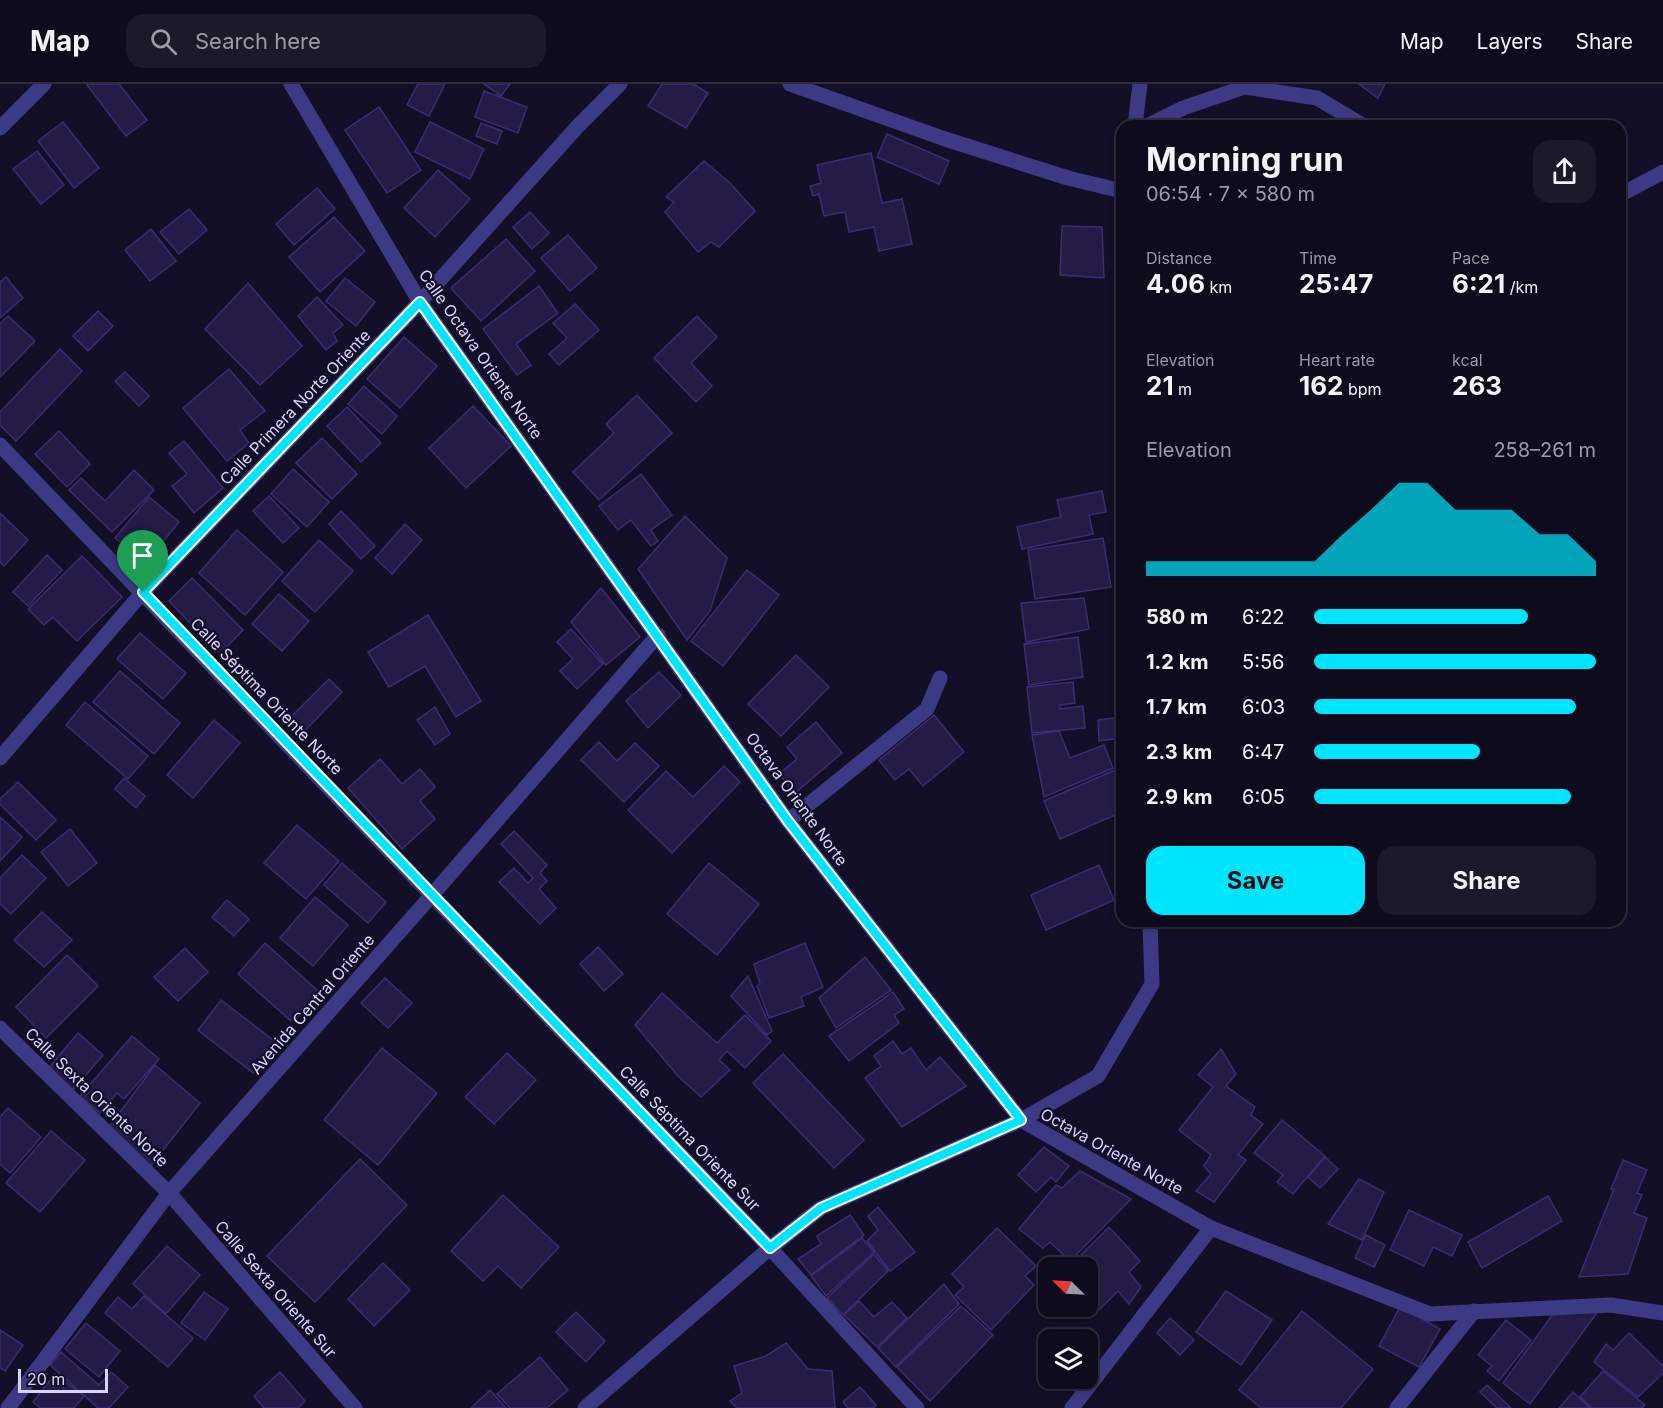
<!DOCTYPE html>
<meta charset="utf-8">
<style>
body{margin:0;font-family:Inter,sans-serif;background:#1c1929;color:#f1f3f6;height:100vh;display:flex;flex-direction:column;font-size:22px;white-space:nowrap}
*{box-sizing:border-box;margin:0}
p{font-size:20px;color:#9b9ba3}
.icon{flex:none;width:33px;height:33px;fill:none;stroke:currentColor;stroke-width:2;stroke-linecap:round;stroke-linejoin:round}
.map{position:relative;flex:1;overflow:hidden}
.details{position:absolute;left:1116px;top:36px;width:510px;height:807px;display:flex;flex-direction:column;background:#0e0b1c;border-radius:18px;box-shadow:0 3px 9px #0003,0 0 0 2px #2e2b3b}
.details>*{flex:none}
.needle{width:39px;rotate:294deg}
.tools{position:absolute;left:1038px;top:1173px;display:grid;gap:12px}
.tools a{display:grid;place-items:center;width:60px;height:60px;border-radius:12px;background:#0e0b1c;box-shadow:0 3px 9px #0003,0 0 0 2px #2e2b3b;font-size:30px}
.scale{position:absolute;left:18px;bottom:15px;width:90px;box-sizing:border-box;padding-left:6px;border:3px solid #d9d4ff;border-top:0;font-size:16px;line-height:21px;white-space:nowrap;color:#d9d4ff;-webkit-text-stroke:4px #130f26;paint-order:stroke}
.pin{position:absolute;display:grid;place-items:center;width:51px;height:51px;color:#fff;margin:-62px -26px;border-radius:50% 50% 50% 0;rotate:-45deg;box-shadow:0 0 6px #0007}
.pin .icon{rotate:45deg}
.round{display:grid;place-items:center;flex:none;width:63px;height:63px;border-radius:18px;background:#1c1929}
.overview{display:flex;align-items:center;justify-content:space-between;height:102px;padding:0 30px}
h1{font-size:33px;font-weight:700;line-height:45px}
.figures{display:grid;grid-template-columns:repeat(3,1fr);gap:9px;height:102px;padding:6px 30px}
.figures div{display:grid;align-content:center}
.figures b{font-size:26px;font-weight:700}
.figures small{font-size:16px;font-weight:400}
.figures p{font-size:16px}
.chart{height:168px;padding:12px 30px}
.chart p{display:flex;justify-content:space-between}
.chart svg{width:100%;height:108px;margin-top:6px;fill:#00e5ff;opacity:.7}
.cta{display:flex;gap:12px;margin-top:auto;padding:12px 30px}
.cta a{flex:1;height:69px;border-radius:18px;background:#00e5ff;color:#111;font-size:24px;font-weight:700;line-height:69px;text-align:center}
.cta a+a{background:#1c1929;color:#f1f3f6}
ul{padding:0 30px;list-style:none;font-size:20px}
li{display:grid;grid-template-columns:96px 72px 1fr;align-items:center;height:45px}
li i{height:15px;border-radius:8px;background:#00e5ff}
header{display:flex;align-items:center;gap:36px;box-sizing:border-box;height:84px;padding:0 30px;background:#0e0b1c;border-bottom:2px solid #2e2b3b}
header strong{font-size:28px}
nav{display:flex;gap:33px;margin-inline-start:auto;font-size:21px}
.search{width:420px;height:54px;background:#1c1929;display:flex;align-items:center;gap:15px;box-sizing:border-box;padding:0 21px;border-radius:18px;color:#9b9ba3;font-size:22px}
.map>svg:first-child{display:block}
</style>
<header>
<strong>Map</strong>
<div class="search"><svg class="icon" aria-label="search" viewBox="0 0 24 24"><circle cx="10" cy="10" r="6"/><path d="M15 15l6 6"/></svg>Search here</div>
<nav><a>Map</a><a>Layers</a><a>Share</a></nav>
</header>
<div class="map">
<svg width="1663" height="1324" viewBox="0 0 1663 1324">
<rect width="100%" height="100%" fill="#130f26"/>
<g fill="#241b47" stroke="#3b2d73" stroke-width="1.5">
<path d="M88,0H119L147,36L126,52L87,1Z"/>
<path d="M418,0H445L429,32L407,21Z"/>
<path d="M484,0H510L501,12Z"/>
<path d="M662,0H693L708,9L686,44L648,22Z"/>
<path d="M1359,0H1385L1378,14Z"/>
<path d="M484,7L527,23L518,49L475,33Z"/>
<path d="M379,23L421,86L387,109L345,46Z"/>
<path d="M63,38L99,84L74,104L38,57Z"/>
<path d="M430,38L484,65L470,95L415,68Z"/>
<path d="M481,39L502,47L497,60L476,52Z"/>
<path d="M887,50L949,77L939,100L877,73Z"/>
<path d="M37,67L64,101L41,120L13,85Z"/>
<path d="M871,69L882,119L902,115L912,160L879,167L874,143L849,148L845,128L824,132L819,110L813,112L810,102L821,99L817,81Z"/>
<path d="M704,77L730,99L755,127L719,163L711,158L698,168L665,128L674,118L666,113Z"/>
<path d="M438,86L470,115L435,153L404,124Z"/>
<path d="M317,104L335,125L294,161L276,140Z"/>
<path d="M189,125L207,146L179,170L160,148Z"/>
<path d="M530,128L549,149L532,165L513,143Z"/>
<path d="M334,133L365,167L320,208L289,173Z"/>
<path d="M1062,142L1102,143L1104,194L1060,191Z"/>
<path d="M151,145L176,177L150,197L125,166Z"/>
<path d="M568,151L597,184L570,207L541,174Z"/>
<path d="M506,155L535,187L481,237L451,204Z"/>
<path d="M6,193L23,214L0,234V198Z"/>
<path d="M345,194L375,218L356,242L326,217Z"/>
<path d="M248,199L302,262L260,301L205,245Z"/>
<path d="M539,202L558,229L516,260L531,281L517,291L483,245Z"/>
<path d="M317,213L343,241L333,249L337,257L326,266L298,232Z"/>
<path d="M575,220L599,246L559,281L549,270L567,254L553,239Z"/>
<path d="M98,227L113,242L88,267L73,252Z"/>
<path d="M8,232L35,257L0,293V240Z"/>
<path d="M697,232L717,253L691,279L712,302L696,318L654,274Z"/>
<path d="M404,253L437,282L400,324L367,295Z"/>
<path d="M60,265L82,287L16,357L0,341V328Z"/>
<path d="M229,285L265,327L240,346L249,359L227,377L183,324Z"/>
<path d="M125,288L149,312L139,322L115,297Z"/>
<path d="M364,302L397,332L382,350L348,320Z"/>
<path d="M637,311L672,349L599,416L573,388L614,349L606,340Z"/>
<path d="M473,322L511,362L466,404L429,364Z"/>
<path d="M347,323L381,359L361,378L327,342Z"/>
<path d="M59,347L90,380L67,403L35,370Z"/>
<path d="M322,354L357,390L332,415L296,379Z"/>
<path d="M184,357L223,404L194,429L172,402L187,390L169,369Z"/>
<path d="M293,385L329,418L307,443L271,410Z"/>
<path d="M134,386L154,406L112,448L69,406L81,394L105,417Z"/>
<path d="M641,390L672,431L651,446L658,457L651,462L631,436L618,446L599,422Z"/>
<path d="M1102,407L1106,428L1089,431L1093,450L1022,465L1017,443L1061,433L1057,416Z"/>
<path d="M269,412L299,444L283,459L253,427Z"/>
<path d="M149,413L179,438L146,478L115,454Z"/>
<path d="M341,427L375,462L361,475L329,440Z"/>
<path d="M0,429L28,456L4,482L0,478Z"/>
<path d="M685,432L727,474L710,527L687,556L638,485Z"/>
<path d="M405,440L422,456L392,490L375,474Z"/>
<path d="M237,446L283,488L245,531L199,489Z"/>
<path d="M1103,454L1111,503L1035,515L1028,466Z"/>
<path d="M319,456L353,487L315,528L282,497Z"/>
<path d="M47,471L62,486L28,522L13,508Z"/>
<path d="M82,472L122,513L77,557L53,533L44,541L28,525Z"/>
<path d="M747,486L779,511L723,582L691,557Z"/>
<path d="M192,494L243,546L220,570L169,517Z"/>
<path d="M601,504L640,553L606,581L571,538Z"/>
<path d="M279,510L309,537L282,567L252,540Z"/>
<path d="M1084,514L1089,545L1026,558L1021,519Z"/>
<path d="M428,531L481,617L456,633L425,582L389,603L368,568Z"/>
<path d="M571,545L603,580L577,605L560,587L573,575L557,558Z"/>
<path d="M140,549L186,589L163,615L117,575Z"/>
<path d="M1078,553L1083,593L1029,601L1024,560Z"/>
<path d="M796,571L829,603L781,652L748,620Z"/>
<path d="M120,587L180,639L154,670L93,618Z"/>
<path d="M659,588L681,611L648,644L626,617Z"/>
<path d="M329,595L342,608L300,652L286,638Z"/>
<path d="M1073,598L1075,619L1060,621V625L1083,622L1085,644L1032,649L1027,603Z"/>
<path d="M85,618L148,672L128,695L66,641Z"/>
<path d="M435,623L450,650L435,661L417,636Z"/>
<path d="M934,631L964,668L923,702L909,685L895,696L879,676Z"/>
<path d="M1122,633V654L1099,657L1098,636Z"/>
<path d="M214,636L240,659L193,714L167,691Z"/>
<path d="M816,638L842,669L795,709L779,690L797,675L787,663Z"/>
<path d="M1059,647L1070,674L1104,661L1113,684L1044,713L1032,651Z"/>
<path d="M599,658L617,677L635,659L659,682L624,718L581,676Z"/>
<path d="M380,675L402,700L420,685L435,703L420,717L435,735L402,765L348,704Z"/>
<path d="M724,682L740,698L672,769L628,726L666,687L693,713Z"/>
<path d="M1122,683V728L1060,755L1044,717Z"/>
<path d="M124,694L145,712L136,724L115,705Z"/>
<path d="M18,698L56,736L36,756L0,720V715Z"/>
<path d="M0,733L22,753L0,777Z"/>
<path d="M297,741L339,777L306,815L264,779Z"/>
<path d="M70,745L97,779L68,802L41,768Z"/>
<path d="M514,747L547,781L540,789L547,797L539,805L556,824L540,840L499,798L514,784L528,799L533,794L501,760Z"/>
<path d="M22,771L46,794L11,830L0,820V794Z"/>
<path d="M342,779L386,818L368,839L324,801Z"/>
<path d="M709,779L759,820L717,871L667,830Z"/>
<path d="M1099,781L1114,816L1046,846L1031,811Z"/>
<path d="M315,813L348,841L313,882L280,854Z"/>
<path d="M227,816L249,835L234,852L212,833Z"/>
<path d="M42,828L72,856L44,883L14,856Z"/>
<path d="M265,859L318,907L291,937L238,890Z"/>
<path d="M805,859L823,903L801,913L804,922L769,934L757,902L760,900L754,880Z"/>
<path d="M598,863L623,890L604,907L580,880Z"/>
<path d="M185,864L208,888L178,917L154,893Z"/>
<path d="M67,871L98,902L46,954L16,923Z"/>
<path d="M865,873L891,906L836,944L819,914Z"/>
<path d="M748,892L772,947L767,951L731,912Z"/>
<path d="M385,894L412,919L388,944L361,919Z"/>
<path d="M893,908L904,925L894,931L899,939L849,977L829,952Z"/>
<path d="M662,909L717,959L745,931L771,957L745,984L727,967L719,976L730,986L701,1013L678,992L635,941Z"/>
<path d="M221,916L277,959L253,989L198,946Z"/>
<path d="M78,949L103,971L73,1006L48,985Z"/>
<path d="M132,952L159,975L124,1015L117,1009L100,1029L80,1012Z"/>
<path d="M893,957L902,970L911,964L926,986L940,973L966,1002L902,1043L865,994L881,982L874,972Z"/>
<path d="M382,964L437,1009L378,1081L324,1036Z"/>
<path d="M1221,965L1236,990L1226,1002L1255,1023L1251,1031L1263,1040L1238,1071L1246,1076L1214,1118L1196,1107L1211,1090L1204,1082L1211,1071L1179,1046L1213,1003L1198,991Z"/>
<path d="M507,969L536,996L494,1040L465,1013Z"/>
<path d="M783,970L864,1056L834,1084L753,999Z"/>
<path d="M155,981L200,1019L149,1084L106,1047Z"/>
<path d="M8,1024L41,1053L10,1089L0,1080V1033Z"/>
<path d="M1282,1036L1325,1072L1293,1110L1277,1098L1283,1091L1254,1069Z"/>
<path d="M51,1047L85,1076L40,1128L6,1099Z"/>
<path d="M1044,1063L1069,1082L1056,1098L1051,1093L1036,1108L1018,1091Z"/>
<path d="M1325,1073L1338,1085L1320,1104L1308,1093Z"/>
<path d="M360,1075L407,1121L315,1218L267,1172Z"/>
<path d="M1623,1076L1647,1086L1637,1109L1642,1111L1634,1129L1647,1134L1628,1190L1579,1193L1614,1105H1611Z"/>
<path d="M1080,1087L1131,1115L1070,1177L1050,1158L1043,1164L1019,1145L1056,1101L1062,1104Z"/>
<path d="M1359,1095L1384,1108L1362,1156L1328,1140Z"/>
<path d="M503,1111L559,1163L521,1204L498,1182L483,1197L451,1167Z"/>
<path d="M1548,1112L1562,1137L1482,1184L1468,1158Z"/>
<path d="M878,1123L915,1168L890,1187L867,1157L878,1146L868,1132Z"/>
<path d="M1409,1126L1462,1151L1452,1172L1433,1163L1424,1182L1390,1166Z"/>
<path d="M850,1131L864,1151L811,1191L798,1175L821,1160L817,1152Z"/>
<path d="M1109,1143L1140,1177L1129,1188L1141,1203L1129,1220L1118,1207L1099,1226L1088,1214V1184H1068Z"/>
<path d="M997,1144L1036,1182L1025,1192L1034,1201L991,1246L955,1211L964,1203L952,1190Z"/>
<path d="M1366,1151L1385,1161L1374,1183L1355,1174Z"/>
<path d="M862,1154L874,1168L826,1212L811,1192Z"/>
<path d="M167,1162L200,1191L166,1230L133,1200Z"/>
<path d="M874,1170L888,1187L843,1231L827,1214Z"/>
<path d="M383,1179L410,1206L374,1242L348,1215Z"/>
<path d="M944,1200L959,1220L896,1283L878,1264Z"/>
<path d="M1226,1207L1272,1236L1241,1281L1196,1248Z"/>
<path d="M204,1208L228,1225L205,1256L181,1239Z"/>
<path d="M144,1212L193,1254L168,1283L105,1229L118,1213L132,1225Z"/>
<path d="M859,1217L874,1233L892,1218L907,1234L877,1263L844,1231Z"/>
<path d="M961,1222L993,1251L930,1317L897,1283Z"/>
<path d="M1400,1223L1440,1245L1419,1283L1379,1262Z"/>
<path d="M1599,1226L1530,1320L1503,1299L1553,1230Z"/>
<path d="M1302,1227L1373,1285L1341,1324H1261L1239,1306Z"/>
<path d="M576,1228L605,1257L586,1278L556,1248Z"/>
<path d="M1170,1234L1194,1256L1180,1271L1157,1249Z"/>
<path d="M1506,1236L1531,1256L1499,1297L1487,1287L1492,1282L1478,1271Z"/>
<path d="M86,1239L120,1267L99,1293L65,1265Z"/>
<path d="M0,1246L23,1261L5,1287L0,1284Z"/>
<path d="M1629,1249L1663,1282V1289L1638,1313L1594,1278L1606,1260L1613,1266Z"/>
<path d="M786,1259L808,1285L832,1287L835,1324H737L730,1317L742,1309L734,1282L766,1272Z"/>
<path d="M61,1268L99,1301L111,1288L128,1303L109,1324H98L50,1281Z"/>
<path d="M540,1273L568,1306L547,1324H510L497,1310Z"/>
<path d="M1603,1287L1645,1321L1642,1324H1592L1580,1313Z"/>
<path d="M280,1288L305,1317L298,1324H264L254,1312Z"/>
<path d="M55,1290L84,1312L74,1324H40L33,1318Z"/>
<path d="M1487,1301L1511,1324H1497L1480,1308Z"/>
<path d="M860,1303L876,1321L873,1324H848L843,1318Z"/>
<path d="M490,1306L506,1324H471Z"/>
<path d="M1573,1308L1590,1324H1559Z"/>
</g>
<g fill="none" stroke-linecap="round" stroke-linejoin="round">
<g stroke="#3d3a85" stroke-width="15">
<path d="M291,0L420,218L788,737L1021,1036L1211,1144L1430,1230L1611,1221L1663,1229"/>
<path d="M790,0L945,55L1068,94L1122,107"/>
<path d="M1135,42L1140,0"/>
<path d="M1147,42L1183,24L1245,3L1317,14L1364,42"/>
<path d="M0,44L44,0"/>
<path d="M1620,111L1663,88"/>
<path d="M0,361L770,1164L917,1324"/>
<path d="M0,674L143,508L420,218L578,42L620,0"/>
<path d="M788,737L927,625L940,594"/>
<path d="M0,944L169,1109L355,1324"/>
<path d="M8,1324L169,1109L432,811L658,551"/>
<path d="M585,1324L770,1164L821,1124L1021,1036L1098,992L1152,900L1150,837"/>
<path d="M1072,1324L1211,1144"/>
<path d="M1397,1324L1474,1227"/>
</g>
</g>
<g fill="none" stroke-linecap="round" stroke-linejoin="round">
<g stroke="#fff" stroke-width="12">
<path id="route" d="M420,218L788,737L1021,1036L821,1124L770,1164L143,508Z"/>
</g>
<use href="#route" stroke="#00e5ff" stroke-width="8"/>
</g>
<g text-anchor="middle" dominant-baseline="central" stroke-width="4.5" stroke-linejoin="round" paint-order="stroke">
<g font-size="16" fill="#d9d4ff" stroke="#130f26">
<text transform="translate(481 270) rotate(55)">Calle Octava Oriente Norte</text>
<text transform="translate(295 323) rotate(-46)">Calle Primera Norte Oriente</text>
<text transform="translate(267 612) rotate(46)">Calle Séptima Oriente Norte</text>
<text transform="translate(797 715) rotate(54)">Octava Oriente Norte</text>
<text transform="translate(312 920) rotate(-49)">Avenida Central Oriente</text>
<text transform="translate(97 1013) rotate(44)">Calle Sexta Oriente Norte</text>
<text transform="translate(690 1054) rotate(46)">Calle Séptima Oriente Sur</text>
<text transform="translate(1112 1067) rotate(29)">Octava Oriente Norte</text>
<text transform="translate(276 1205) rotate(49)">Calle Sexta Oriente Sur</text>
</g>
</g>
</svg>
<div class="tools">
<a><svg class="needle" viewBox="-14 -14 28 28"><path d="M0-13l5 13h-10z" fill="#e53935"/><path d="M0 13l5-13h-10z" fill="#9b9ba3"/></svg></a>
<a><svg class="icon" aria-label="layers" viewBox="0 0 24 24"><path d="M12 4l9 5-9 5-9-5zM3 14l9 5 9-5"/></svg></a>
</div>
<div class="scale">20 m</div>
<div class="pin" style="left:143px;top:508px;background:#1e9e55"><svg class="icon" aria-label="arrive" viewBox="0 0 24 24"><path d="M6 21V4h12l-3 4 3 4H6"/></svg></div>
<section class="details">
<div class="overview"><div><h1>Morning run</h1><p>06:54 · 7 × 580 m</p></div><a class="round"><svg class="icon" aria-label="share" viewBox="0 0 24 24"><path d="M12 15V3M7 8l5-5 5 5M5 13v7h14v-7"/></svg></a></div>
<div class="figures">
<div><p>Distance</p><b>4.06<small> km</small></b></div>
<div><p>Time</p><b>25:47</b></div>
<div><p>Pace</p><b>6:21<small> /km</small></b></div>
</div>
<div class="figures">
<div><p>Elevation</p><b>21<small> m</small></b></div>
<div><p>Heart rate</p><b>162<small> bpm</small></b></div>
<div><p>kcal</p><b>263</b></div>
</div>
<div class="chart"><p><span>Elevation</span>258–261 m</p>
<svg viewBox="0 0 160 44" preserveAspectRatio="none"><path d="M0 44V38L10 38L20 38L30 38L40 38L50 38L60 38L70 27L80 17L90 6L100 6L110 17L120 17L130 17L140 27L150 27L160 38V44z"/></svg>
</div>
<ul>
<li><b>580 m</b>6:22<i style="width:76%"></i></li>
<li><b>1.2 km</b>5:56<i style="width:100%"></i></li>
<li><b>1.7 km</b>6:03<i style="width:93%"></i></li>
<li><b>2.3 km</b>6:47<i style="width:59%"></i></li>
<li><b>2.9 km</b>6:05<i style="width:91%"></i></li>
</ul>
<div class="cta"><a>Save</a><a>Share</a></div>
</section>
</div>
